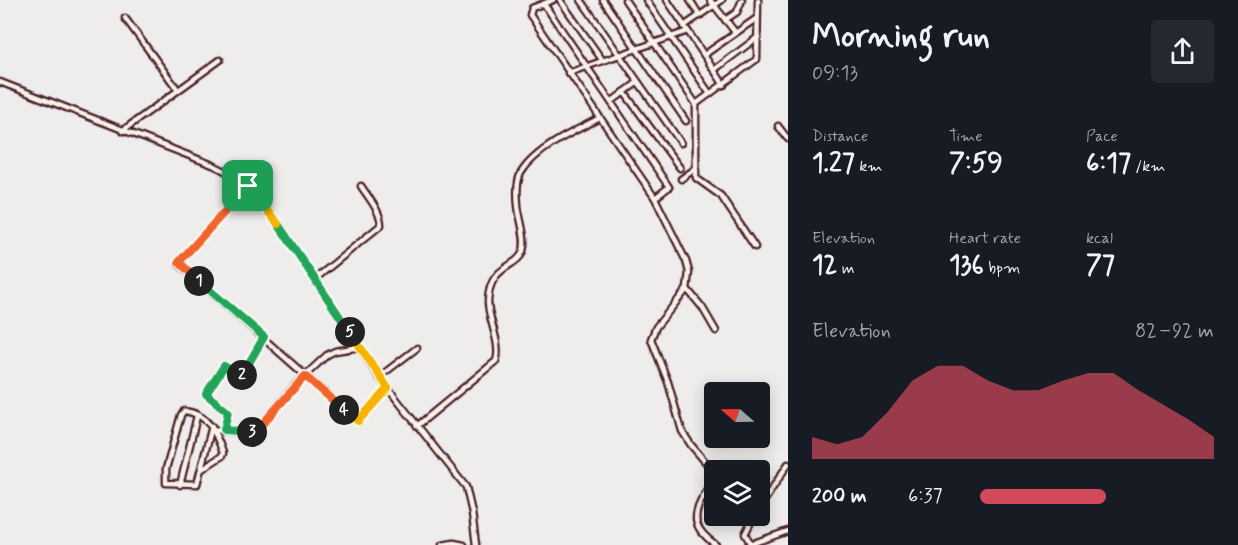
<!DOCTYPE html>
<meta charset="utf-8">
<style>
body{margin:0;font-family:Mynerve,sans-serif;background:#242831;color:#f1f3f6;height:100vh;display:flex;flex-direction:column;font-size:22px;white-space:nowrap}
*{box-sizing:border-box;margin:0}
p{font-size:20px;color:#9ea1a6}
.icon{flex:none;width:33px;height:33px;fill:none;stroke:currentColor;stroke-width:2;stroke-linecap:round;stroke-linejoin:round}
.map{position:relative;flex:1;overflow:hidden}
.sheet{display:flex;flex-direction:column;background:#171b24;width:450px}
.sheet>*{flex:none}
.needle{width:39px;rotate:290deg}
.fabs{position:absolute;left:704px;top:382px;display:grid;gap:12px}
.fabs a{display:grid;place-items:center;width:66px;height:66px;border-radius:6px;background:#171b24;box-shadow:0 3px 15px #0003;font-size:30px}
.pin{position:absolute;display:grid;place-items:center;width:51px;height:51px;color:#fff;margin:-26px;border-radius:12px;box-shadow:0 3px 9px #0006}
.km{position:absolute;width:30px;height:30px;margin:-15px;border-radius:50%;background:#222;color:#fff;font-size:16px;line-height:30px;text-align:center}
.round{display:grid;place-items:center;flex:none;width:63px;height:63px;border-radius:6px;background:#242831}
.overview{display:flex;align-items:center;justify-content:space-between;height:102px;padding:0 24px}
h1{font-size:33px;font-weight:700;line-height:45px}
.figures{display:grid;grid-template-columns:repeat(3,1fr);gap:9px;height:102px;padding:6px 24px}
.figures div{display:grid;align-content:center}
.figures b{font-size:26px;font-weight:700}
.figures small{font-size:16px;font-weight:400}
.figures p{font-size:16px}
.chart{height:168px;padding:12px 24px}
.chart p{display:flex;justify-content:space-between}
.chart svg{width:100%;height:108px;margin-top:6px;fill:#d1495b;opacity:.7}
ul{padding:0 24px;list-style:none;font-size:20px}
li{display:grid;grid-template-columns:96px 72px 1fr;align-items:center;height:45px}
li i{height:15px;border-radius:8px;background:#d1495b}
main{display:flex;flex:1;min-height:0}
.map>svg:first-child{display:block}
</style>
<main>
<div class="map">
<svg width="788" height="545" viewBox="0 0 788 545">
<rect width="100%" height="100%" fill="#efedec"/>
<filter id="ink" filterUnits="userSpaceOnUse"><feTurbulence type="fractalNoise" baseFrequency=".0167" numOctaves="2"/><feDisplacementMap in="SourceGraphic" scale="12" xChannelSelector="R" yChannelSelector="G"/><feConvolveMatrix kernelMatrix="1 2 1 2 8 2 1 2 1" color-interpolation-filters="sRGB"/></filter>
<g filter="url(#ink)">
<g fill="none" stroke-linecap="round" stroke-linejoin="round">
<g stroke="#4a1f2b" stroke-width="9">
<g id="minor">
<path d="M553,0L532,8L530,15L655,198L686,261L689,272L687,289L656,327L651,339L668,382L682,431L691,445L714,472C714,481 709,487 705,494C690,518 694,529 716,545"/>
<path d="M560,0L603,61"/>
<path d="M581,0L681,143"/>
<path d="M603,0L686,121"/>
<path d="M625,0L696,104V178L721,196L755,247"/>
<path d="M646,0L710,94"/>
<path d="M667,0L724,85"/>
<path d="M690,0L700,16"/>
<path d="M710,0L735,32"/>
<path d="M544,4L669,187L655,198"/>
<path d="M125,18L178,90"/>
<path d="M725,20L737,12L742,0"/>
<path d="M684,26L722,0"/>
<path d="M704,55L757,18"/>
<path d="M714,70L758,37"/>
<path d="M568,73L688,31"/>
<path d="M0,82L213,165C245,179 261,200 281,228L379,377L466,487L472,513L476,545"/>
<path d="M624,92L680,168"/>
<path d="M611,102L638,82"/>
<path d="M696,104L757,59L758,0"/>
<path d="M778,126L788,139"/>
<path d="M122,131L220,60"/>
<path d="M681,179L695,169"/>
<path d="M248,186L179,262V264L355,419L358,421L388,388"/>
<path d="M315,279L381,225C381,212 368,197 361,186"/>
<path d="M687,289L702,307L716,331"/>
<path d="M379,377L417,348"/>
<path d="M417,426L496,361C502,345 488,319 488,302C489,264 517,269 523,251C527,237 519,219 518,205C517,195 516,182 521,173C535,149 576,130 600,118"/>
<path d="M215,430L248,433L257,430L297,383L327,355L335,351L360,347"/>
<path d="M224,430L228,412L206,394L224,366L239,375H242L264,337"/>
<path d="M202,469L222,456L223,453C216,433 209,414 184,411L181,415L166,469V483L197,484L212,426"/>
<path d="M180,485L197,416"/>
<path d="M759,509L788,464"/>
<path d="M751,544L745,534L754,516"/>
<path d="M442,545L454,543L464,545"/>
<path d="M748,545L788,531"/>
</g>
</g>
<use href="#minor" stroke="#f7f3e8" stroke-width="4.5"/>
</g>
</g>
<g fill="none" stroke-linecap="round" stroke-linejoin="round" filter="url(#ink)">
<g stroke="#fff" stroke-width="12">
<path id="split-1" d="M199,281L179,262L248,186"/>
</g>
<g stroke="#fff" stroke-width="12">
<path id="split-2" d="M199,281L264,337L242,375"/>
</g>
<g stroke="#fff" stroke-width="12">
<path id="split-3" d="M242,375H239L224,366L206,394L228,412L224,430L252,432"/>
</g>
<g stroke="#fff" stroke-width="12">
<path id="split-4" d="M252,432L257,430L305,376L344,410"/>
</g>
<g stroke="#fff" stroke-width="12">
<path id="split-5" d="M344,410L358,421L388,388L350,332"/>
</g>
<g stroke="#fff" stroke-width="12">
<path id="split-6" d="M278,224L350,332"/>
</g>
<g stroke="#fff" stroke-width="12">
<path id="split-7" d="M248,186L278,224"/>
</g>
<use href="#split-1" stroke="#f0652b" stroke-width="8"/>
<use href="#split-2" stroke="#22a559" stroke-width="8"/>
<use href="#split-3" stroke="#22a559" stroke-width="8"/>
<use href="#split-4" stroke="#f0652b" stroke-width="8"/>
<use href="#split-5" stroke="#f5b400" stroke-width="8"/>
<use href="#split-6" stroke="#22a559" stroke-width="8"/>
<use href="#split-7" stroke="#f5b400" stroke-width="8"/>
</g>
</svg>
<div class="fabs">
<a><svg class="needle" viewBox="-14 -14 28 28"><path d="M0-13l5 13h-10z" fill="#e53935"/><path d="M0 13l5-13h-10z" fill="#9ea1a6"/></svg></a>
<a><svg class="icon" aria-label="layers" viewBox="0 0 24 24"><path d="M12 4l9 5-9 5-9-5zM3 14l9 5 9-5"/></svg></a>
</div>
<div class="pin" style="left:248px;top:186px;background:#1e9e55"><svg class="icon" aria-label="arrive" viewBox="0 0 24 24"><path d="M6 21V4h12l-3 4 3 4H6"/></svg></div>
<b class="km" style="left:199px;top:281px">1</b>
<b class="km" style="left:242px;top:375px">2</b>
<b class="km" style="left:252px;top:432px">3</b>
<b class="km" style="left:344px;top:410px">4</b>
<b class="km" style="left:350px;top:332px">5</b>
</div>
<section class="sheet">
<div class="overview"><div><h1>Morning run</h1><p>09:13</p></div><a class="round"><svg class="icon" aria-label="share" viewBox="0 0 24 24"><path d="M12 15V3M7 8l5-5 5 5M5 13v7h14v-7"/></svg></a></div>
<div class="figures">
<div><p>Distance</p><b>1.27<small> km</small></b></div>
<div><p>Time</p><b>7:59</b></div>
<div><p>Pace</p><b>6:17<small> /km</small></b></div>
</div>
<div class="figures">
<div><p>Elevation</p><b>12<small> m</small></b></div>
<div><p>Heart rate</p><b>136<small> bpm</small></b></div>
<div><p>kcal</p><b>77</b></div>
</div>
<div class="chart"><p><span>Elevation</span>82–92 m</p>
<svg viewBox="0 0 160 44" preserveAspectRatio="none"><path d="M0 44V35L10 38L20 35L30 25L40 12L50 6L60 6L70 12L80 16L90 16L100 12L110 9L120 9L130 16L140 22L150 28L160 35V44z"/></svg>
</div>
<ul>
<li><b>200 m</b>6:37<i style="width:54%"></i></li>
</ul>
</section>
</main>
